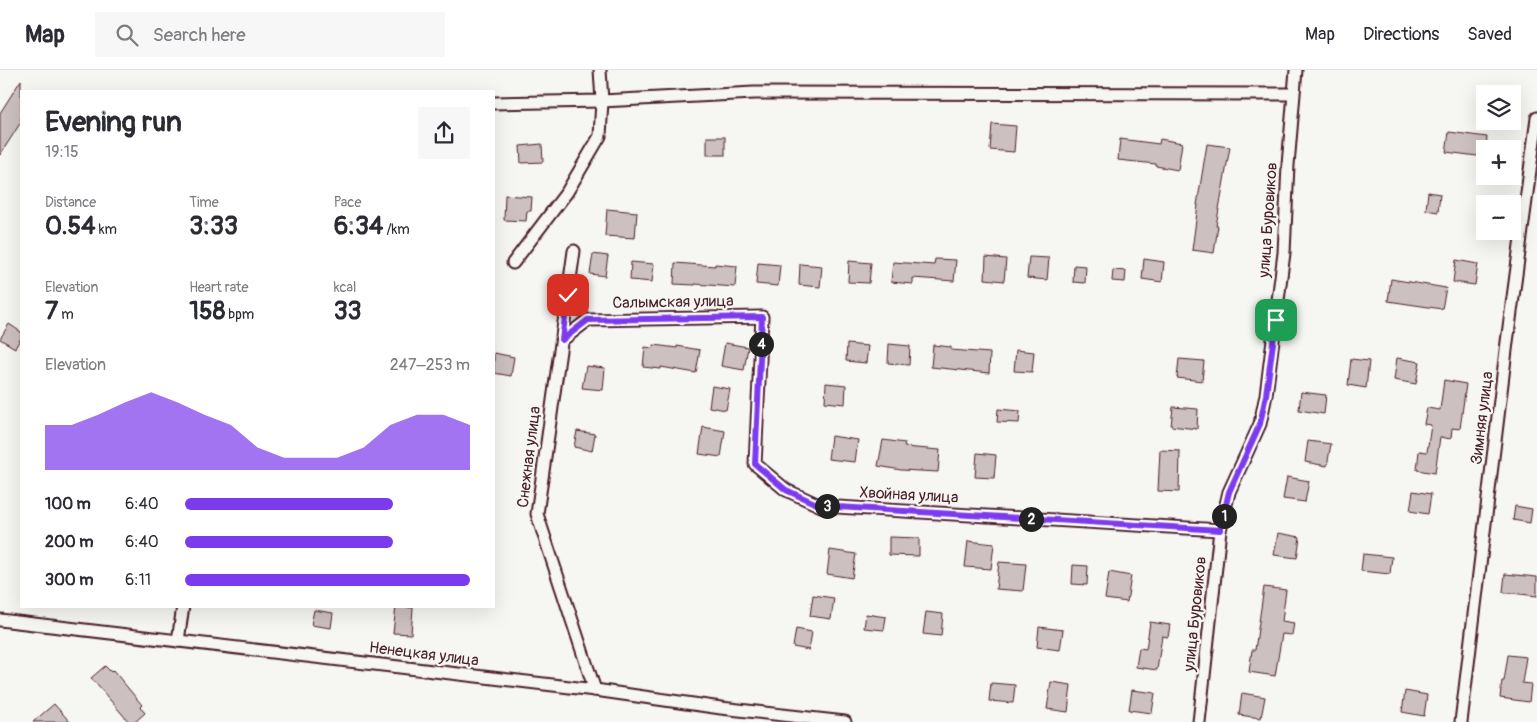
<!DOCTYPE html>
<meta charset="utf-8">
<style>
body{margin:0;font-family:Pangolin,sans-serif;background:#f7f7f7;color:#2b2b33;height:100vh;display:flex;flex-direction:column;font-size:19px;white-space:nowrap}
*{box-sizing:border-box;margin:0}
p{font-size:16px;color:#7c7c81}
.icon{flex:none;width:28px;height:28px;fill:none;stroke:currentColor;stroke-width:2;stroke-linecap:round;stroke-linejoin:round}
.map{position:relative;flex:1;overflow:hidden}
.panel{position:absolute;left:20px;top:20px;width:475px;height:518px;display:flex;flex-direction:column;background:#fff;border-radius:0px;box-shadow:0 5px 20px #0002}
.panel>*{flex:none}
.buttons{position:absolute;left:1476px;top:15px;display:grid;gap:10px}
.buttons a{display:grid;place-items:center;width:45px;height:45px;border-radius:0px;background:#fff;box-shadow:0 5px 20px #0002;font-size:25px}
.pin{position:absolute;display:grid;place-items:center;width:42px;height:42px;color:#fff;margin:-21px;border-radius:10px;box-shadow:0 2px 8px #0006}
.km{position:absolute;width:25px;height:25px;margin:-12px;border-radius:50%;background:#222;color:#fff;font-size:14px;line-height:25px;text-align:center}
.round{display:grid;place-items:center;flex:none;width:52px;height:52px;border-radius:0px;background:#f7f7f7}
.head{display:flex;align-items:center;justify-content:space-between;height:85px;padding:0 25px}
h1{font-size:28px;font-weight:700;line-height:38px}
.stats{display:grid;grid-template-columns:repeat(3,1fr);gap:8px;height:85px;padding:5px 25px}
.stats div{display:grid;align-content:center}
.stats b{font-size:25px;font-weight:700}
.stats small{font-size:14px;font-weight:400}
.stats p{font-size:14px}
.chart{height:140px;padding:10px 25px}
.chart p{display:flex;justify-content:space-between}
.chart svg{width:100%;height:90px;margin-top:5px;fill:#7c3aed;opacity:.7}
ul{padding:0 25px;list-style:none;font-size:16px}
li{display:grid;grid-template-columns:80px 60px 1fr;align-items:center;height:38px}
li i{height:12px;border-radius:6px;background:#7c3aed}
header{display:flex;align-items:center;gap:30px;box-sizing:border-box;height:70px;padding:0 25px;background:#fff;border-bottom:1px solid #e1e1e2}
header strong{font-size:24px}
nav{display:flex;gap:28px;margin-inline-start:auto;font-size:18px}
.search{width:350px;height:45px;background:#f7f7f7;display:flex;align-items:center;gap:12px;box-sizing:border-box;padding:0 18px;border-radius:0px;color:#7c7c81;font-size:19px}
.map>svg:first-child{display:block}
</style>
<header>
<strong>Map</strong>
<div class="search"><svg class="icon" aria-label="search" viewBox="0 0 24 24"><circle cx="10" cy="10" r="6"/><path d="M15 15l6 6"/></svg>Search here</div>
<nav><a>Map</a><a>Directions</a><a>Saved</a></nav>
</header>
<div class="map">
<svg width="1537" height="652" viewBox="0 0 1537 652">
<rect width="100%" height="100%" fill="#f6f6f2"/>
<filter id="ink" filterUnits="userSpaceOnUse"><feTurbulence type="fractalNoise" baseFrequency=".02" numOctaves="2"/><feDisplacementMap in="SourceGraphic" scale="10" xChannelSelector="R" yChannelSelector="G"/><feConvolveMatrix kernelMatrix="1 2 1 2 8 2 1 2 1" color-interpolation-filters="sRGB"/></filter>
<g filter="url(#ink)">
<g fill="#ccc1c0" stroke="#4a1f2b">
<path d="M21,10V52L0,85V43Z"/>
<path d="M992,54L1016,56L1014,82L990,80Z"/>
<path d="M1449,62L1487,67L1485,87L1446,82Z"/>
<rect x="707" y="67" width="18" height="18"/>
<path d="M1120,69L1159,74L1160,69L1182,73L1178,100L1156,96V94L1118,90Z"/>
<path d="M542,74L543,92L521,93L520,76Z"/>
<path d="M1207,74L1230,77L1216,156H1218L1214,183L1192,180L1198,135H1197Z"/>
<path d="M1428,122L1440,124L1438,142L1426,140Z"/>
<path d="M505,125L532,127L531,141H527L526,151L504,150Z"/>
<path d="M607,139L637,142L635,168L605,166Z"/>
<path d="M593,184L608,186L605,206L590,204Z"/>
<path d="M986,187L1006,189L1004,211L985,209Z"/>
<path d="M1029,187L1049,188L1047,210L1027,208Z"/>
<path d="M935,189L956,190L954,211L913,208V214L891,212L893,192L934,195Z"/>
<path d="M1144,189L1164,192L1162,212L1142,209Z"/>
<path d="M1456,190L1478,194L1475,215L1453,212Z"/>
<path d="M849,191L871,193L869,213L848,212Z"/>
<path d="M631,192L654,194L652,212L630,210Z"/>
<path d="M675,193L715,196V194L737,196L735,217L695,214V215L674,214Z"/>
<path d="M758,193L780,195L778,216L756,214Z"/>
<path d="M800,194L822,196L820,217L799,215Z"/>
<path d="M1074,195L1086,196L1085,213L1073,212Z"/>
<path d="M1113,200L1126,201L1125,212L1112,211Z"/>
<path d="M1391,209L1446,218L1442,239L1388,231Z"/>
<path d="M9,254L21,262V268L15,278L0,269Z"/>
<path d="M725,273L748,277L744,300L721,296Z"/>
<path d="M847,274L868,276L866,293L846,291Z"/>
<path d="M889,274L910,276L909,295L888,293Z"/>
<path d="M654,275L677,278V276L700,280L696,303L661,297V299L643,297L645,277L653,278Z"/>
<path d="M933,275L951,277V280L990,283L989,303L931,297Z"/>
<path d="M1016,280L1034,282L1032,302L1014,301Z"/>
<path d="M494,283L514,287L511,306L494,303Z"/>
<path d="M1397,288L1420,292L1416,314L1394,310Z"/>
<path d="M1179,289L1204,291L1202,311L1177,308Z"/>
<path d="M1351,289L1369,291L1366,318L1348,315Z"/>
<path d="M586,296L605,298L603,320L582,318Z"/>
<path d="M1444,310L1466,314L1460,359L1452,358L1451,369L1440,367L1435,403L1417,400L1419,381L1427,382L1431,355L1424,354L1427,338L1440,340Z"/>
<path d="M826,313L846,315L845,334L825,332Z"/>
<path d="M712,316L730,319L726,340L709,337Z"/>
<path d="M1301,322L1326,325L1324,344L1299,340Z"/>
<path d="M1173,337L1198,339L1197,359L1171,356Z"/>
<path d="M998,339L1020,341L1019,353L997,352Z"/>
<path d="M703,357L725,361L721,387L699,384Z"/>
<path d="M577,361L595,364L592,381L574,377Z"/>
<path d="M831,366L858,370L855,392L828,389Z"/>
<path d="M883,370L905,373L904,377L940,380L938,402L901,400L878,396Z"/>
<path d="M1308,371L1331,374L1327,396L1305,392Z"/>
<path d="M1160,380L1180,381L1179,422L1158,421Z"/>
<path d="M977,383L996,385L994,408L975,407Z"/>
<path d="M1287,407L1309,411L1305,432L1283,429Z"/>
<path d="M1413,421L1431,424L1428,444L1410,441Z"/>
<path d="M1515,436L1532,439L1530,453L1513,450Z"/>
<path d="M1278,463L1300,467L1297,488L1274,485Z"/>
<path d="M889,467L919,468V486L889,485Z"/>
<path d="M968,471L994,474L991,499L965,497Z"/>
<path d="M830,480L856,484L852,508L827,504Z"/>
<path d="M1363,484L1392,487L1390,504L1361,501Z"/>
<path d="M999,492L1026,494L1023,521L996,519Z"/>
<path d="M1073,495L1088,496L1087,515L1072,514Z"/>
<path d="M1109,502L1131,506L1127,532L1105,529Z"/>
<path d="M1505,504L1537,507V526L1503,522Z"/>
<path d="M1264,517L1286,520L1282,551L1294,553L1292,565L1282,564L1275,606L1249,602L1252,580H1255Z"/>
<path d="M813,525L834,528L831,549L810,546Z"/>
<path d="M396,536L413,538L411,564L393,563Z"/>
<path d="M314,540L333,543L331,558L311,555Z"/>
<path d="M926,542L943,544L941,566L923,564Z"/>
<path d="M866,544L886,547L884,560L864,558Z"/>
<path d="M1150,552L1170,555L1168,567L1162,566L1157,600L1136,597L1139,578L1146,579Z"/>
<path d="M1039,557L1063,560L1060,580L1037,577Z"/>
<path d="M796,559L812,562L809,580L793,577Z"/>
<path d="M1508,585L1526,587L1522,613L1531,614L1529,632L1500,628L1502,611H1504Z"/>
<path d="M105,596L111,602L113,600L142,635L140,637L145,643L135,652H129L91,608Z"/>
<path d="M1051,612L1071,615L1068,642L1047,639Z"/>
<path d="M991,613L1015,615L1013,633L989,631Z"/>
<path d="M1132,620L1155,623L1152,643L1129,640Z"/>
<path d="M1405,621L1427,625L1424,646L1402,642Z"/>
<path d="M1242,623L1265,627L1261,648L1239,645Z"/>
<path d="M54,634L70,652H33Z"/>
</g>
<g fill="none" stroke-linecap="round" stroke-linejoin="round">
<g stroke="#4a1f2b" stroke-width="15">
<g id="minor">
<path d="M494,33L602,31L754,23L1293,24"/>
<path d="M574,181L537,444L595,620"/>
<path d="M513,193L567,122L600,66L602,31L600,0"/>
<path d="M562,270L588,250L762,247L755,394L786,420L821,436L1220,460"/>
<path d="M0,550L595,620L721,638L845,652"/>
<path d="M178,571L183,536"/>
<path d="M1199,652L1220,460L1229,422L1260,354L1266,325L1284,183L1288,95L1296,0"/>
<path d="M1461,652L1507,272L1537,48"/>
</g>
</g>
<use href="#minor" stroke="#f6f6f2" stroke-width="11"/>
</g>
</g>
<g fill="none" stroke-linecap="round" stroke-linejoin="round" filter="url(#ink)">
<g stroke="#fff" stroke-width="10">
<path id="route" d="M568,225L562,270L588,250L762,247L755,394L786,420L821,436L1220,460L1229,422L1260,354L1266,325L1276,250"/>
</g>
<use href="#route" stroke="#7c3aed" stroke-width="6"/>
</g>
<g text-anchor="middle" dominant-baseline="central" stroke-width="4.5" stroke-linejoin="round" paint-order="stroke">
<g font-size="16" fill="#4a1f2b" stroke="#f6f6f2">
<text transform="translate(1268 150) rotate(-86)">улица Буровиков</text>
<text transform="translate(673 232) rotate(-1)">Салымская улица</text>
<text transform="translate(1482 348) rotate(-83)">Зимняя улица</text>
<text transform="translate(529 387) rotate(-83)">Снежная улица</text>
<text transform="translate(909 425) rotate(3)">Хвойная улица</text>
<text transform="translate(1195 544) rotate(-84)">улица Буровиков</text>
<text transform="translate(424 584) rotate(7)">Ненецкая улица</text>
</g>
</g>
</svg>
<div class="buttons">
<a><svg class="icon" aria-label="layers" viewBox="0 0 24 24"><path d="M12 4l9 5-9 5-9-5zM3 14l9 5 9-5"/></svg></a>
<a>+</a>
<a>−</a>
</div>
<div class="pin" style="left:1276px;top:250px;background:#1e9e55"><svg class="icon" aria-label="arrive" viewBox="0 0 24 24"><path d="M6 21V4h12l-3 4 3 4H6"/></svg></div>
<div class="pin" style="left:568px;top:225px;background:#d93025"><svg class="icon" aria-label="check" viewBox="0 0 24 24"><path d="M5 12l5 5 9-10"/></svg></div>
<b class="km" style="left:1224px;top:446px">1</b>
<b class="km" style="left:1031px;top:449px">2</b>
<b class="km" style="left:827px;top:436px">3</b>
<b class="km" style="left:761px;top:274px">4</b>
<section class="panel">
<div class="head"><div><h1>Evening run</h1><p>19:15</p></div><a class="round"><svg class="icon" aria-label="share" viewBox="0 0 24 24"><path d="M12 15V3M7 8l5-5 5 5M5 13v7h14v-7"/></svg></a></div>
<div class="stats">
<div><p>Distance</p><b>0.54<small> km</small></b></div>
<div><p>Time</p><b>3:33</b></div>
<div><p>Pace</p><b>6:34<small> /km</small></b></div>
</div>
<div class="stats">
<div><p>Elevation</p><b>7<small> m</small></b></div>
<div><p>Heart rate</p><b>158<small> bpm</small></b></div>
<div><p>kcal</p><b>33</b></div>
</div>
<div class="chart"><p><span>Elevation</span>247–253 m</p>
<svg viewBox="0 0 160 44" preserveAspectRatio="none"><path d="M0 44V22L10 22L20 17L30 11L40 6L50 11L60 17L70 22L80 33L90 38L100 38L110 38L120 33L130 22L140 17L150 17L160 22V44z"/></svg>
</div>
<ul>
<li><b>100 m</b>6:40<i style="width:73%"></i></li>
<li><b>200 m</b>6:40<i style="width:73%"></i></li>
<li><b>300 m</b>6:11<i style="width:100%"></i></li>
</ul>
</section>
</div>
